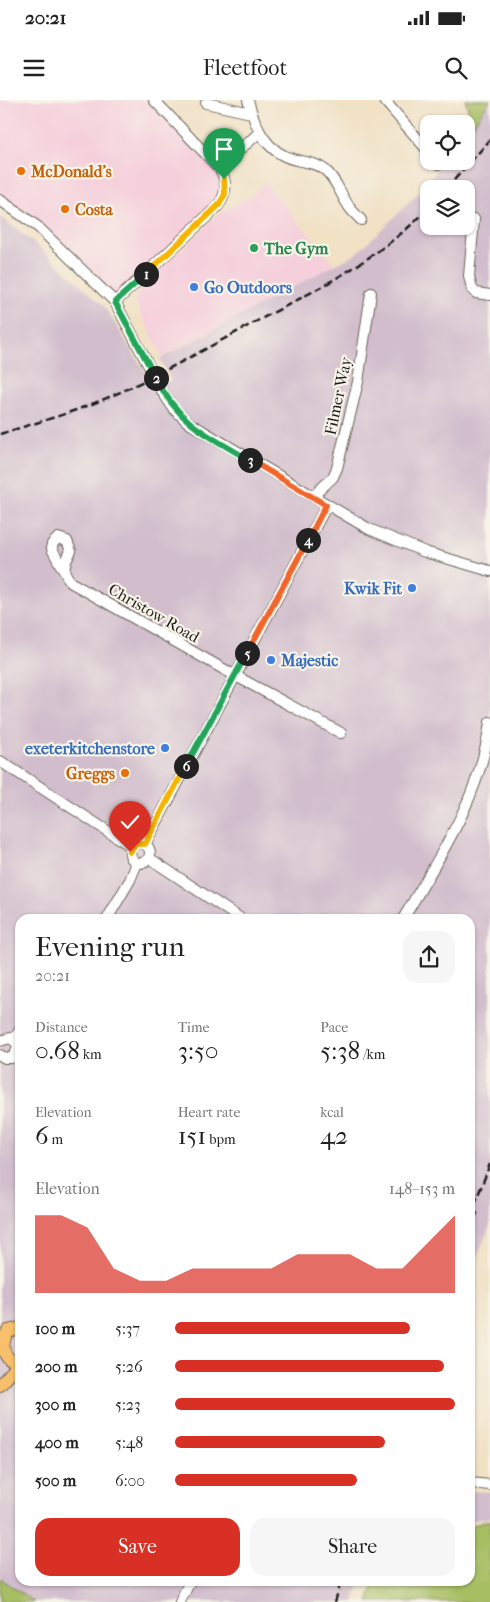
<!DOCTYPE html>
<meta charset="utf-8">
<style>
body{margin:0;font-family:"IM FELL French Canon",serif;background:#f6f6f6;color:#222;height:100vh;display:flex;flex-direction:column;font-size:19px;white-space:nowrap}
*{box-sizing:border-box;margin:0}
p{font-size:16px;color:#767676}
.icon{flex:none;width:28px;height:28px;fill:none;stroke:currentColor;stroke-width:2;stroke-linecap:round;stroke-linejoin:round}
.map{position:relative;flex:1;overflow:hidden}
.panel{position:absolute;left:15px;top:814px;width:460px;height:672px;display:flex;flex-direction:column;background:#fff;border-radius:15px;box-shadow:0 1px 4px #0004}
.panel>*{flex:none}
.fabs{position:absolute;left:420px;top:15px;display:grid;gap:10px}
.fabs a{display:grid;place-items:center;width:55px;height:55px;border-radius:10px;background:#fff;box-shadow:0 1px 4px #0004;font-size:25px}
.pin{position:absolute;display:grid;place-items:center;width:42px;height:42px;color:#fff;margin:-51px -21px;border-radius:50% 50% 50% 0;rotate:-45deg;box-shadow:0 0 5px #0007}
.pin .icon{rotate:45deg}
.km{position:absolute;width:25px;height:25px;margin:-12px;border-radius:50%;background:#222;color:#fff;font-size:14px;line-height:25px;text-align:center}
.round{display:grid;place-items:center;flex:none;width:52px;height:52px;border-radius:15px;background:#f6f6f6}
.summary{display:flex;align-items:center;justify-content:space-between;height:85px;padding:0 20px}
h1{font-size:28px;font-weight:600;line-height:38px}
.stats{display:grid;grid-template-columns:repeat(3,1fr);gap:8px;height:85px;padding:5px 20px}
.stats div{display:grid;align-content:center}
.stats b{font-size:25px;font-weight:600}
.stats small{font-size:14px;font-weight:400}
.stats p{font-size:14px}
.chart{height:140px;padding:10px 20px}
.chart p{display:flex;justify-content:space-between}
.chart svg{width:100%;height:90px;margin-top:5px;fill:#d93025;opacity:.7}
.cta{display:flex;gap:10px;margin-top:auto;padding:10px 20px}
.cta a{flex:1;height:58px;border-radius:15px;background:#d93025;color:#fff;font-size:20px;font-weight:600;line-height:58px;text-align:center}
.cta a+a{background:#f6f6f6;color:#222}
ul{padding:0 20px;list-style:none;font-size:16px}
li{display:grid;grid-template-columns:80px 60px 1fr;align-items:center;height:38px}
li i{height:12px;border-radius:6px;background:#d93025}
.status{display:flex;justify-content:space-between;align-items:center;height:35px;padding:0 25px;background:#fff;direction:ltr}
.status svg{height:14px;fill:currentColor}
header{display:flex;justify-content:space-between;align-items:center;height:65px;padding:0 20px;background:#fff;font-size:22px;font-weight:600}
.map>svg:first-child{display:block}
</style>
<div class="status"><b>20:21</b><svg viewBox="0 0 49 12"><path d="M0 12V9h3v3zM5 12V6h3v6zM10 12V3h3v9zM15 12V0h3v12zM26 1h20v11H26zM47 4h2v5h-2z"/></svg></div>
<header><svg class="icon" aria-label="menu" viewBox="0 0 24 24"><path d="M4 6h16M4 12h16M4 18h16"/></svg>Fleetfoot<svg class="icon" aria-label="search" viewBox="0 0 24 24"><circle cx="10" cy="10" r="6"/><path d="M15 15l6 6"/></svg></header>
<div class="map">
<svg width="490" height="1502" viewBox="0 0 490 1502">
<rect width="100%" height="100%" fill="#f7f3e8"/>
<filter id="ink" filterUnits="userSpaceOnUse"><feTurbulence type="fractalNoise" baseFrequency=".02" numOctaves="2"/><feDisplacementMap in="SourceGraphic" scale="10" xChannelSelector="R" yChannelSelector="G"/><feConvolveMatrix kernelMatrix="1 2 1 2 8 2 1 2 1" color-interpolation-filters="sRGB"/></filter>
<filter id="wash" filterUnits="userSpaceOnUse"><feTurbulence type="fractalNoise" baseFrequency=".0096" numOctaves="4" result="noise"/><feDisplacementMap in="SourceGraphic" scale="20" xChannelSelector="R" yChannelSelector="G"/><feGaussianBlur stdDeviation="1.12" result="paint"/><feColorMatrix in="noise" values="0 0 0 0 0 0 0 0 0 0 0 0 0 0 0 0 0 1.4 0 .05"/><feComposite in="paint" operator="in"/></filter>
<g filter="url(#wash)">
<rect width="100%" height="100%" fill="#f1e1c5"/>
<g fill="#f5cfdc">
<path d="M0,0H151L220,75L221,98L116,199L0,94Z"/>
<path d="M265,83L336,166L162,257L135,201L138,191L218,114L251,96Z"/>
</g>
<g fill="#d1bdcc" fill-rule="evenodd">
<path d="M490,1V1125L470,1176V819H20V1481H361L354,1502H34L0,1478V117L38,146L104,206L154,286L171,281L160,259L357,153L418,94L444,61H466V34ZM429,89H466V126H429Z"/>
<path d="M470,1391L490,1392V1418L470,1421Z"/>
</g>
<g fill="#a7be63" stroke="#626d40">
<path d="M465,0H490L473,25Z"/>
<path d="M490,1420V1502H368L375,1481H470V1426Z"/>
<path d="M0,1478L34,1502H0Z"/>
</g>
</g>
<g filter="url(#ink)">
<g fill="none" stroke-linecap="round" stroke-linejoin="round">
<g stroke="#676157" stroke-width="12">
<g id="minor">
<path d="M248,0C255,27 266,53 296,60C306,62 316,63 325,70C336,79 340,93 348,105C351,111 357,115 361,120"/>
<path d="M384,0L429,52"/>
<path d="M206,3L251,13"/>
<path d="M230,44L237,52L259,33"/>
<path d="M436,61L439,64"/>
<path d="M0,100L38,127L115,202L162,291L174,309L189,323L369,429L425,452L490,471"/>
<path d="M474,119L469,176L472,189L476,193L490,195"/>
<path d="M115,202L215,109C227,97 228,83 220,69L154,0"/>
<path d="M313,396L333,377L337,368L358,282L371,193"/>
<path d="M64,471L66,461L71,451L67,441L58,438L52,444V449L70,482L234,575L341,633"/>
<path d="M0,661L132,747"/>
<circle cx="140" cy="753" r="10"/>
<path d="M145,744L327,405"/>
<path d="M149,758L241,819"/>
<path d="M107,819L130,780L137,763"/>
<path d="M403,819C440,756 481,696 490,622"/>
<path d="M14,939L20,930"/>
<path d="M0,941L10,938L16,942L18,949L12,958H5L0,955"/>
<path d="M470,1383L490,1385"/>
<path d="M180,1502L190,1481"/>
</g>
</g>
<g stroke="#676157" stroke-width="14">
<g id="major">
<path d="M20,1228L8,1231C0,1244 2,1262 20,1262"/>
<path d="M0,1285L20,1263"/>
</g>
</g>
<use href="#minor" stroke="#fff" stroke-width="10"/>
<use href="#major" stroke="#f8bf6c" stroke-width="12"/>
<g stroke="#1c1c1c" stroke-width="2.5" stroke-dasharray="8 4" stroke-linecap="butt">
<path d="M446,89L490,40"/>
<path d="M0,334C25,326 51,319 76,310C140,287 199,252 259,220C319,189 381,157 429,108"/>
<path d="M470,1116L490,1064"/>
<path d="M470,1131L478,1110"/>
<path d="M335,1502L341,1481"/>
</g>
</g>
</g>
<g fill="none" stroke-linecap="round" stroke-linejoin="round" filter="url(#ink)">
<g stroke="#fff" stroke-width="10">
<path id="split-1" d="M146,174L219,105L225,94L224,79"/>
</g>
<g stroke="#fff" stroke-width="10">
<path id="split-2" d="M146,174L115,202L156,278"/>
</g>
<g stroke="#fff" stroke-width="10">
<path id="split-3" d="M156,278C178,323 208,336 250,360"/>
</g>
<g stroke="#fff" stroke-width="10">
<path id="split-4" d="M250,360L326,405L308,440"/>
</g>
<g stroke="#fff" stroke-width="10">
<path id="split-5" d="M247,553L308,440"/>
</g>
<g stroke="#fff" stroke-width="10">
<path id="split-6" d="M186,666L247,553"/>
</g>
<g stroke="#fff" stroke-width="10">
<path id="split-7" d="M130,752L136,744H145L186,666"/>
</g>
<use href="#split-1" stroke="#f5b400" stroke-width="6"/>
<use href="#split-2" stroke="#22a559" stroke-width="6"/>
<use href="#split-3" stroke="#22a559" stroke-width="6"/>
<use href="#split-4" stroke="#f0652b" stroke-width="6"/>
<use href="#split-5" stroke="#f0652b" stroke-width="6"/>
<use href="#split-6" stroke="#22a559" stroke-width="6"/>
<use href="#split-7" stroke="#f5b400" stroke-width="6"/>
</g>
<g fill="#e8710a" stroke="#f7f3e8" stroke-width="2">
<circle cx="21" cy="71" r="5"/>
<circle cx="65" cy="109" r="5"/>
<circle cx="125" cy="673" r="5"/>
</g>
<circle fill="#2e9e5b" stroke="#f7f3e8" stroke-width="2" cx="254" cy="148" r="5"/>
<g fill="#3f7fe0" stroke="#f7f3e8" stroke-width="2">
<circle cx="194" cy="187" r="5"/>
<circle cx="412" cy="488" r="5"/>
<circle cx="271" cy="560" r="5"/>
<circle cx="165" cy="648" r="5"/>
</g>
<g text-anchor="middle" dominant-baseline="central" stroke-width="4.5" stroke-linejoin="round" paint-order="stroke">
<g font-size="16" font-weight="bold" fill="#c56008" stroke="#f7f3e8" text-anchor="start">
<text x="31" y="71">McDonald's</text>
<text x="75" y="109">Costa</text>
<text x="115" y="673" text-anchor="end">Greggs</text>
</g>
<g font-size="16" font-weight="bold" fill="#27864d" stroke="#f7f3e8" text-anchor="start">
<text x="264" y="148">The Gym</text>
</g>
<g font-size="16" font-weight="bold" fill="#366cbe" stroke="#f7f3e8" text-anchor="start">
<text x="204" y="187">Go Outdoors</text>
<text x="402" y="488" text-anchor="end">Kwik Fit</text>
<text x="281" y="560">Majestic</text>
<text x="155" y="648" text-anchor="end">exeterkitchenstore</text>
</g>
<g font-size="16" fill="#1c1c1c" stroke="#f7f3e8">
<text transform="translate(338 296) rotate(-78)">Filmer Way</text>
<text transform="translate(154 513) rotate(30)">Christow Road</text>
</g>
</g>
</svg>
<div class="fabs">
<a><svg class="icon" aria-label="locate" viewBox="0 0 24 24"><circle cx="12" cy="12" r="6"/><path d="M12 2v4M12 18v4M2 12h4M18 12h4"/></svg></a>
<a><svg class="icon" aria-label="layers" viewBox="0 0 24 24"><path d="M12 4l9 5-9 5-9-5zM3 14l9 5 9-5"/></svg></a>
</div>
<div class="pin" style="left:224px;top:79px;background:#1e9e55"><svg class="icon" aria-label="arrive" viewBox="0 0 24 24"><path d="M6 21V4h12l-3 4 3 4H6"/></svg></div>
<div class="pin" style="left:130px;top:752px;background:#d93025"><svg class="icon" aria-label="check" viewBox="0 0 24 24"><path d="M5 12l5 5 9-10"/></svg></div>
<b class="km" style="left:146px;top:174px">1</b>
<b class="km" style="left:156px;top:278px">2</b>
<b class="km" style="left:250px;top:360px">3</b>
<b class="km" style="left:308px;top:440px">4</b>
<b class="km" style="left:247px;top:553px">5</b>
<b class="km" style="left:186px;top:666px">6</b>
<section class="panel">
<div class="summary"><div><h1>Evening run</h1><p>20:21</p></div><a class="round"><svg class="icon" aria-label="share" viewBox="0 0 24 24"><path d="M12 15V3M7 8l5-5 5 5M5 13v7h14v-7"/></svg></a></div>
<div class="stats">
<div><p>Distance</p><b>0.68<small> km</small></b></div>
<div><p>Time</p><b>3:50</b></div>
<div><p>Pace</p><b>5:38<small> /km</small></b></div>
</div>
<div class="stats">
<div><p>Elevation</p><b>6<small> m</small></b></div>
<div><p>Heart rate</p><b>151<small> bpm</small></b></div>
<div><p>kcal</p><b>42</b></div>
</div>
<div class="chart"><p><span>Elevation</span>148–153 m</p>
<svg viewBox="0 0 160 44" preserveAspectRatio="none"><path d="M0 44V6L10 6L20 12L30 32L40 38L50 38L60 32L70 32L80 32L90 32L100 25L110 25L120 25L130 32L140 32L150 19L160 6V44z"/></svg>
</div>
<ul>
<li><b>100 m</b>5:37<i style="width:84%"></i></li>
<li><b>200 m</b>5:26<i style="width:96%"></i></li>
<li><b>300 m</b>5:23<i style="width:100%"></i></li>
<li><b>400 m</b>5:48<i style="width:75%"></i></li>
<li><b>500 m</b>6:00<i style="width:65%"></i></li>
</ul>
<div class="cta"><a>Save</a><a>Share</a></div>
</section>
</div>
